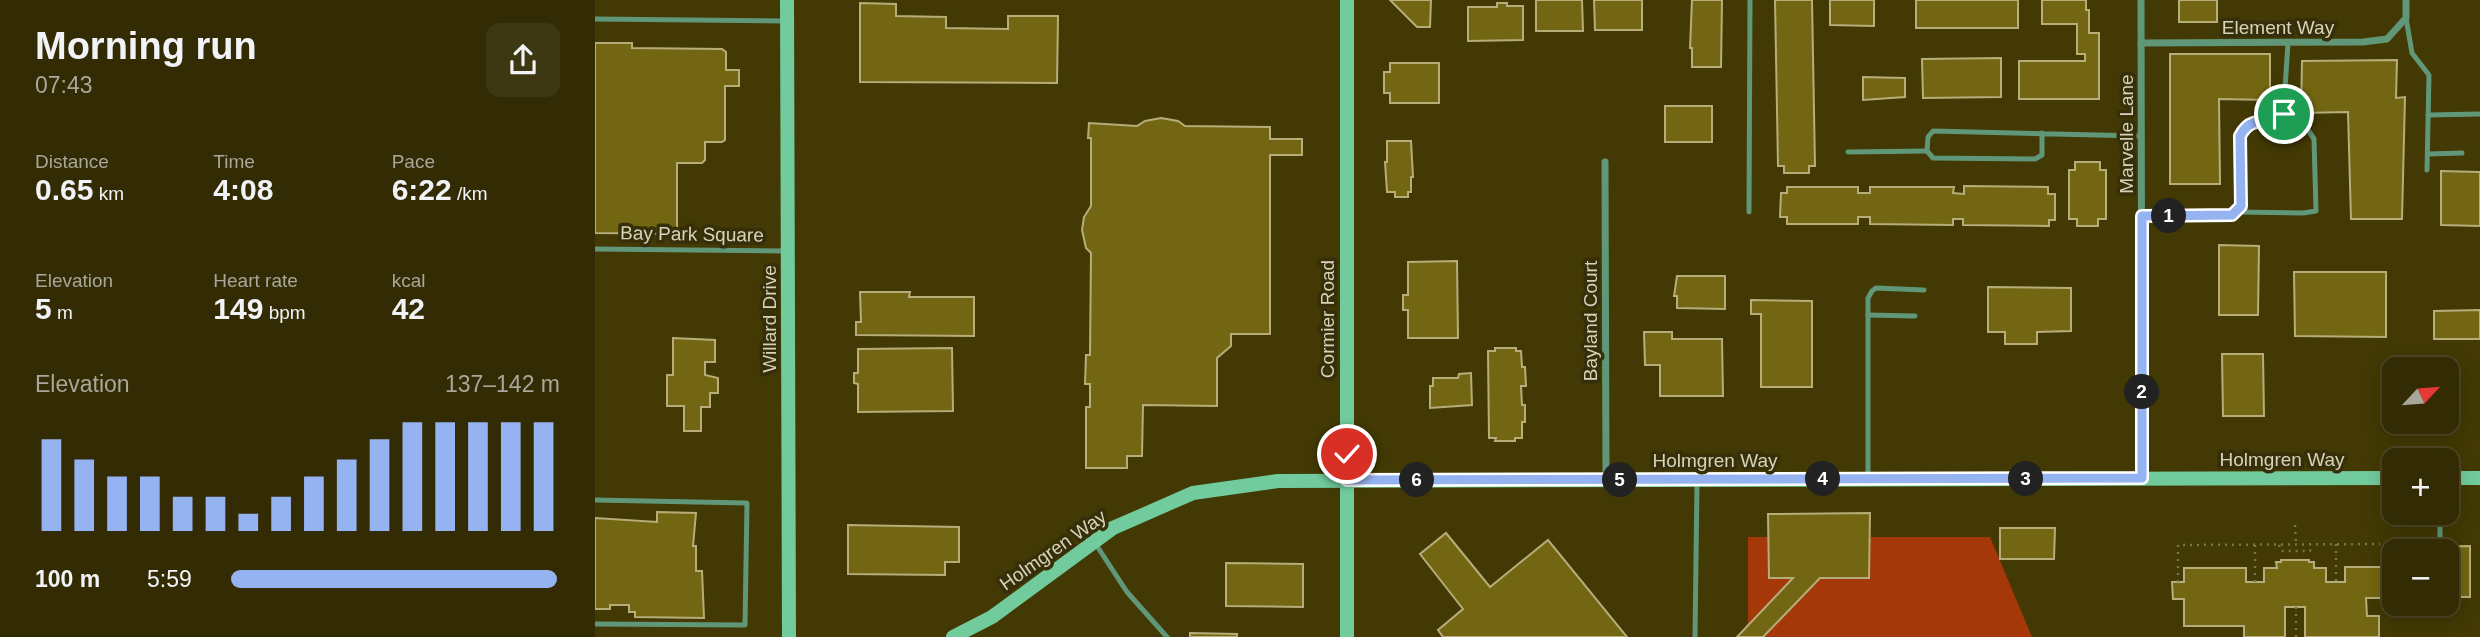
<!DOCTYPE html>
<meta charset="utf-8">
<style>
body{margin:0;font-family:Arial,sans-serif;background:#3d3712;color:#f1f3f6;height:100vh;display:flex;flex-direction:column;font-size:26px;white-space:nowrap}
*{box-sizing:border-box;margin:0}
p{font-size:23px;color:#a8a79a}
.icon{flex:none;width:38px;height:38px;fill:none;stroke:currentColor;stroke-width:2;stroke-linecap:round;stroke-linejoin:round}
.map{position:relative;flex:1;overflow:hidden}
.side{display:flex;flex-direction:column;background:#322b03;width:595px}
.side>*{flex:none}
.needle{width:46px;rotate:64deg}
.tools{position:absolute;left:1787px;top:357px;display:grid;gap:14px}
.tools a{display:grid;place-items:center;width:77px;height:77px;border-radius:14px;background:#322b03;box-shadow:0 4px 18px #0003,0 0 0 2px #4d4725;font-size:35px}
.pin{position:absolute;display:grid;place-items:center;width:60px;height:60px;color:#fff;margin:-30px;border:4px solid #fff;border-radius:50%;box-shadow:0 2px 7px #0007}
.km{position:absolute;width:35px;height:35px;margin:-18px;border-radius:50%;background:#222;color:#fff;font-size:19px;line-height:35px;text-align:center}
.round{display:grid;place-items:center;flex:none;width:74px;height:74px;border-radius:14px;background:#3d3712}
.headline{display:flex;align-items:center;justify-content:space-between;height:119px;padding:0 35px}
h1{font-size:38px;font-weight:700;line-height:52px}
.stats{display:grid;grid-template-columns:repeat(3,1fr);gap:10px;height:119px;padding:7px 35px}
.stats div{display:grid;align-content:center}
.stats b{font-size:30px;font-weight:700}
.stats small{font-size:19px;font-weight:400}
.stats p{font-size:19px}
.chart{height:196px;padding:14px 35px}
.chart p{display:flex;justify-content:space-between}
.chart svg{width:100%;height:126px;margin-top:7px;stroke:#95b2f1;stroke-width:6}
ul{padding:0 35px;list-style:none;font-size:23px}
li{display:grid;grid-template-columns:112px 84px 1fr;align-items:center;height:52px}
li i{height:18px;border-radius:9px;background:#95b2f1}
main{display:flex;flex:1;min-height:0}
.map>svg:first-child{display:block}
</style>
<main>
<section class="side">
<div class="headline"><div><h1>Morning run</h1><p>07:43</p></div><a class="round"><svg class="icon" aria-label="share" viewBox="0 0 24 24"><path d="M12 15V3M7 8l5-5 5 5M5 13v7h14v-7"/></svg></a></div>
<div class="stats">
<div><p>Distance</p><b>0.65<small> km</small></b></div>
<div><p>Time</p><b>4:08</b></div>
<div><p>Pace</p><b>6:22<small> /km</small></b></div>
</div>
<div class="stats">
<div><p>Elevation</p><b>5<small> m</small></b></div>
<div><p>Heart rate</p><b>149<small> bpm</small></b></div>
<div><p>kcal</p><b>42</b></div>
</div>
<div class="chart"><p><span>Elevation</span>137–142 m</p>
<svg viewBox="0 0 160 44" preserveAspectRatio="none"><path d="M5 44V12M15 44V19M25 44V25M35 44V25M45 44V32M55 44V32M65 44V38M75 44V32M85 44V25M95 44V19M105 44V12M115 44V6M125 44V6M135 44V6M145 44V6M155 44V6"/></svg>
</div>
<ul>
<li><b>100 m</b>5:59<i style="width:99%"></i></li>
</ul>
</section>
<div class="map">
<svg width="1885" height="637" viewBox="0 0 1885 637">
<rect width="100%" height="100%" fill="#423904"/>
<path fill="#a53808" d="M1275,513L1274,537H1395L1437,637H1142L1153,623V537H1173V514Z"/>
<g fill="#736612" stroke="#b6ad7b" stroke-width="2">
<path d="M795,0H836L835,27H822Z"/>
<path d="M941,0H987L988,31H941Z"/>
<path d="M999,0H1047V30H1000Z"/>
<path d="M1097,0H1127L1126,67H1097V48H1095Z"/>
<path d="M1180,0H1217L1220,166H1214V173H1189V166H1183Z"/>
<path d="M1235,0H1279V26L1235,25Z"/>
<rect x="1321" y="0" width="102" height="28"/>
<path d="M1447,0H1491V10H1494V33H1504V99H1424V61H1490V54H1482V24H1447Z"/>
<rect x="1584" y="0" width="38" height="22"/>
<path d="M265,3L301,4V16L351,17V28L413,29V16H463L462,83L265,82Z"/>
<path d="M902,3H912V6H928V40L873,41V7H902Z"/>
<path d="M0,43H37V48L127,49L131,52V70H144V86H130V140L127,142H110V160L107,163H82V234L0,233Z"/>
<path d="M1575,54H1675V100L1624,99L1625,184H1575Z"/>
<path d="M1406,58V97L1328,98L1327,59Z"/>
<path d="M1802,60L1801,98L1810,97L1807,219H1756L1753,112L1706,113L1707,61Z"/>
<path d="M795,63H844V103H795V93H789V72H795Z"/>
<path d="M1268,77L1310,78V97L1268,100Z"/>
<rect x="1070" y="106" width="47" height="36"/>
<path d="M566,118L583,121L590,126L675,127V139H707V155H675V334H636V346L622,358V406L548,405L547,456H532V468H491V407H495V384H490L491,355H495L496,253L491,248L487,230L489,217L496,206V138H493L494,123L542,126L550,121Z"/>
<path d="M792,141H816L818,177H816V192H813V197H800V192H792L790,162H792Z"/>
<path d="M1480,162H1505V170H1511V219H1503V226H1482V219H1474V170H1480Z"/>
<path d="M1846,171L1885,172V226L1846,225Z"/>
<path d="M1369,186L1453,187V194H1460V220H1454V226L1368,225V219H1358V225L1275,224V217H1263V224H1192V217H1185L1186,193H1192V187H1263V193H1275V187H1359L1358,193L1369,194Z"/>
<path d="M1624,245L1664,246L1663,315H1624Z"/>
<path d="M862,261L863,338H813V310H808V295H813V262Z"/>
<path d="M1699,272H1791V337L1700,336Z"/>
<path d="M1082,276H1130V309L1082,308V296H1079Z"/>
<path d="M1393,287L1476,288V331L1442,332V344H1410V332H1393Z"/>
<path d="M265,292H315L314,297H379V336L261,335V322H266Z"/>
<path d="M1156,300L1217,301V387H1166V314H1156Z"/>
<path d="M1885,310V339H1839V311Z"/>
<path d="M1049,332H1077V339H1127L1128,396H1065V365H1050Z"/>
<path d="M78,338L120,340V362H110V375L123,378V393H115V407H106V431H89V406H72V375H78Z"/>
<path d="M357,348L358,411L263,412V384L259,383V373H263V349Z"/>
<path d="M900,348H921V351H926L927,367H930L931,386H926L927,405H930V422H927V438H920V441H900L901,438H894L893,351H900Z"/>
<path d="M1627,354H1668L1669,416H1628Z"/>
<path d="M876,373L877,405L835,408V386H838V378H863L864,374Z"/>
<path d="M62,512L101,513L98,546H101V571H107L109,618L40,617V612H34V605H15V609H0V518L62,522Z"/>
<path d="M1275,513L1274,578H1225L1168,637H1142L1198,578H1174L1173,514Z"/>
<path d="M253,525L364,527V562H350V575L253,574Z"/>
<path d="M1405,528H1460L1459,559H1405Z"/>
<path d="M851,533L895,587L953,540L1032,637H848L843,630L868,609L825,554Z"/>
<path d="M1875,546V597H1852V551H1810V547Z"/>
<path d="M1686,560H1714V562H1719V568H1731V582H1750V567H1799V598H1771L1772,616H1784V637H1710V607H1690V637H1649V626H1589V599H1578L1577,582H1589V568H1651V582H1669V568H1682L1681,562H1686Z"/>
<path d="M631,563L708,564V607L631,606Z"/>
<path d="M595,633L642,634V637H595Z"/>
</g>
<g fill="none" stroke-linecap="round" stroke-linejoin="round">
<g stroke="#7b744a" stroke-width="2.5" stroke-dasharray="2 5" stroke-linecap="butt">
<path d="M1700,525L1701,544"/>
<path d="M1741,544V582"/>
<path d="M1660,545V582"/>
<path d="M1684,545L1686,551H1715L1716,544"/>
<path d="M1583,582V545L1785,544"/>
<path d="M1701,607V637"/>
</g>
<g stroke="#609779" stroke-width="5">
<path d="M1811,18L1817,53L1834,75L1832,170"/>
<path d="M0,19L189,21"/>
<path d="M1833,115L1885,114"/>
<path d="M1447,133V155L1440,159L1338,158L1332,151L1333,137L1338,131L1546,136"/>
<path d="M1253,152L1332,151"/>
<path d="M1833,154L1867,153"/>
<path d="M1154,212L1155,0"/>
<path d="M1642,212L1708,213L1721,211L1719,139L1713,130L1689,114"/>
<path d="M1547,216L1637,215L1646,206L1645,136C1658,111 1670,130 1688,119L1693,43"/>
<path d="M0,249L193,251"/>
<path d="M1273,315L1320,316"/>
<path d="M1273,479V298L1277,291L1281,288L1329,290"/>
<path d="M0,500L152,503L150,625L0,624"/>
<path d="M1845,513V537"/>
<path d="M500,543L532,592L572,637"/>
<path d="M1100,637L1102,483"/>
</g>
<g stroke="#609779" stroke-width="7">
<path d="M1546,0L1547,478"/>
<path d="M1546,43L1768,42L1792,39L1811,18V0"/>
<path d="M1010,162L1011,480"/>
</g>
<g stroke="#71cb9c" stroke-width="14">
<path d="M192,0L194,637"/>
<path d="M1852,478H1885"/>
<path d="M358,637L397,617L518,528L598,493L683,481L1799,478"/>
<path d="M752,637V0"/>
</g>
</g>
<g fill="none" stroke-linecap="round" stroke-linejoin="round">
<g stroke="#fff" stroke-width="14">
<path id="route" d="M752,454V480L1547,478V216L1637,215L1646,206L1645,136C1660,107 1683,135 1689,114"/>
</g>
<use href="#route" stroke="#95b2f1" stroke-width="9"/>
</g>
<g text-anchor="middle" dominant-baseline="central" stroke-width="7" stroke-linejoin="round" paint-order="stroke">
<g font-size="19" fill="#d7d3ba" stroke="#362f09">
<text x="1683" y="27">Element Way</text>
<text transform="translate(1531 134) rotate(-90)">Marvelle Lane</text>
<text transform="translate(97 234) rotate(1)">Bay Park Square</text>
<text transform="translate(174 319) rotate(-90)">Willard Drive</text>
<text transform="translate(732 319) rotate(-90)">Cormier Road</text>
<text transform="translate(995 321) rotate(-90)">Bayland Court</text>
<text x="1687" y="459">Holmgren Way</text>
<text x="1120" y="460">Holmgren Way</text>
<text transform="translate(458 550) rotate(-35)">Holmgren Way</text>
</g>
</g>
</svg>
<div class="tools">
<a><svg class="needle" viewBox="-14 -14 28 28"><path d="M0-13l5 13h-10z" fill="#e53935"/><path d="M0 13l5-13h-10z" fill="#a8a79a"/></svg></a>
<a>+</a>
<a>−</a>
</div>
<div class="pin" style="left:1689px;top:114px;background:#1e9e55"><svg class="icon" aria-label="arrive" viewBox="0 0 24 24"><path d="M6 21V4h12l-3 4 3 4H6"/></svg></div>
<div class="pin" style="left:752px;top:454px;background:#d93025"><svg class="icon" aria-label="check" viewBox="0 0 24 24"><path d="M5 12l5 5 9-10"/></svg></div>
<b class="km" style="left:1574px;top:216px">1</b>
<b class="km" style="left:1547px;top:392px">2</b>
<b class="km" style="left:1431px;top:479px">3</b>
<b class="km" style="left:1228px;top:479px">4</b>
<b class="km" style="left:1025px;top:480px">5</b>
<b class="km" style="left:822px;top:480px">6</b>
</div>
</main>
